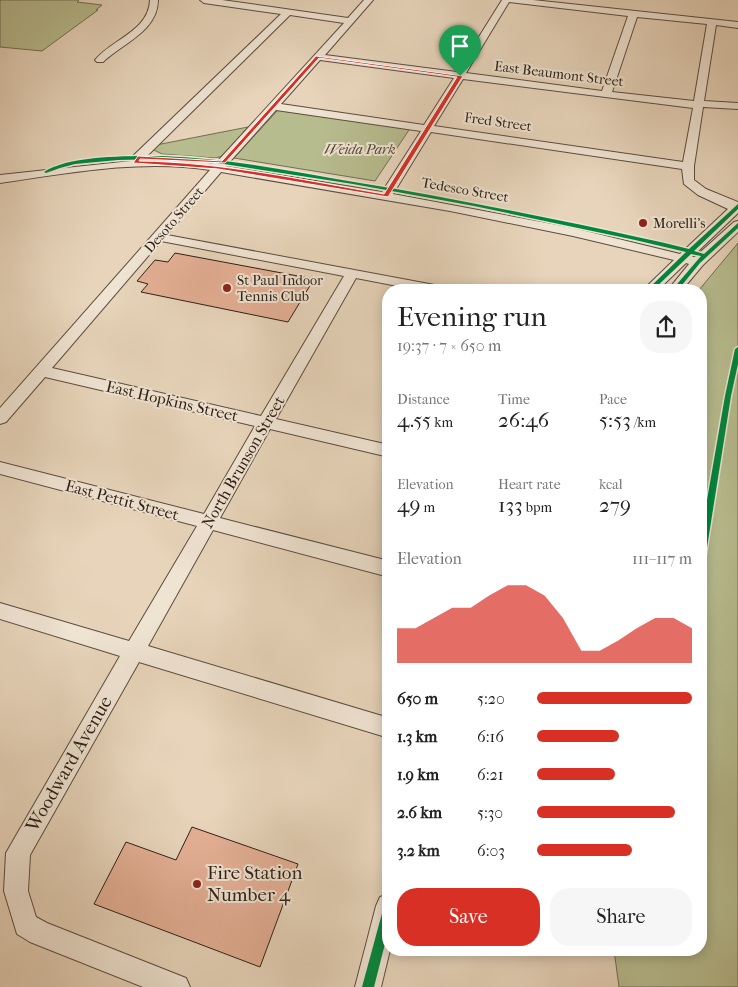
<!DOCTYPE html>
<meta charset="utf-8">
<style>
body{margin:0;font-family:"IM FELL French Canon",serif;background:#f6f6f6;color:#222;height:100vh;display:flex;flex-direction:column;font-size:19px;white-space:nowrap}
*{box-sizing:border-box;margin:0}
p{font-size:16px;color:#767676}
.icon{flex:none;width:28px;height:28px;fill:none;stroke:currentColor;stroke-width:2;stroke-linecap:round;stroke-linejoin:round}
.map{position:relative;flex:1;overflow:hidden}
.sheet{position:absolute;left:382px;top:284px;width:325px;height:672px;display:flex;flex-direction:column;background:#fff;border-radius:20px;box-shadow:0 2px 12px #0003}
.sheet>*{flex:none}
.pin{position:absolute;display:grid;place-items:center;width:42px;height:42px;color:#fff;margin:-51px -21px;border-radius:50% 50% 50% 0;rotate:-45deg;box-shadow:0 0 5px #0007}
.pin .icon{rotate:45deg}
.round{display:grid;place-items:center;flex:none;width:52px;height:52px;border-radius:20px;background:#f6f6f6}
.head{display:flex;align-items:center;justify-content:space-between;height:85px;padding:0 15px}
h1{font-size:28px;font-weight:600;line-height:38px}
.stats{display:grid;grid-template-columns:repeat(3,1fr);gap:8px;height:85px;padding:5px 15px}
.stats div{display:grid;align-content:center}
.stats b{font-size:21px;font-weight:600}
.stats small{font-size:14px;font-weight:400}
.stats p{font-size:14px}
.chart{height:140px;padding:10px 15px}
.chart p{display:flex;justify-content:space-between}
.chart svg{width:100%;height:90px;margin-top:5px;fill:#d93025;opacity:.7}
.primary-button{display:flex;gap:10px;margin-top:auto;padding:10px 15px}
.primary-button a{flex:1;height:58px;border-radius:20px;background:#d93025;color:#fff;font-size:20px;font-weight:600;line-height:58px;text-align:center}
.primary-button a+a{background:#f6f6f6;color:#222}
ul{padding:0 15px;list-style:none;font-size:16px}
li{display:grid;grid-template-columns:80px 60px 1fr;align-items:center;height:38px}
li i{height:12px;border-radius:6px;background:#d93025}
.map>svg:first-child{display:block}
</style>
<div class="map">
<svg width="738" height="987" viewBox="0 0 738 987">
<rect width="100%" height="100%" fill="#e7d4ba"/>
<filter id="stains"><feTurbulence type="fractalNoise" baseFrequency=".004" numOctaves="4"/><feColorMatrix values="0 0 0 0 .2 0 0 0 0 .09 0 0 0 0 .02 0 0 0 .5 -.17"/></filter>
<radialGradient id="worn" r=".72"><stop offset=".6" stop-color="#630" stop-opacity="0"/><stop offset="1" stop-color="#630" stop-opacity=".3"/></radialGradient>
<g fill="#b7bc8f" stroke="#726e52">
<path d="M0,0H79L77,2L102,5L96,10H98L42,51L0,47Z"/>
<path d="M279,109L411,127L375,181L234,158Z"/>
<path d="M248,127L223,156L215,158L162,154L152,149L156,145Z"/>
<path d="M738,243V987H619L614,950H701V290H699Z"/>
</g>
<g fill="#e4af95" stroke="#2e2016">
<path d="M175,253L314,279L288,322L141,292L148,284L137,281L155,260L168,262Z"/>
<path d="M192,827L298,864L260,967L94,904L126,842L176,860Z"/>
</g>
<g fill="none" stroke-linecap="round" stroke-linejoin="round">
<g stroke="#5c4d3f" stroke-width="2">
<g id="minor">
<path d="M150,0H158C158,31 123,43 103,62H97L95,60C112,39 149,31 150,0Z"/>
<path d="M200,0H222L348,18L364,0H373L325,55L457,72L502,0H533L738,22V28L716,25L704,101L738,103V109L703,107L694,166V180L706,189L738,202V213L692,257H695L734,222L738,221V232L703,265L682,290H668L689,264L686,263L658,290H643L674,260L573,236L450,211L221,172L167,235L440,286L447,290H418L356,278L276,419L389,445V457L270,429L220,518L389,561V577L213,530L148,646L389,718V738L139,662L30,855L28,891L36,917L47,923L186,978L190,987H143L30,942L17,934L4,891L6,853L120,656L0,619V603L129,641L197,526L0,474V462L204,514L255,426L45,377L6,422L0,424V408L210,170C141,159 68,173 0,183V175L131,161L134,155L281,14L204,3ZM509,2L628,16L602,91L466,73ZM290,15L344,23L215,164L193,161L143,160ZM637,17L707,24L694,101L612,92ZM320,60L454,78L424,125L281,104ZM463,79L693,108L683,162L434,126ZM276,110L421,131L382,192L226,166ZM431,132L682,169L684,184L698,195L728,209L680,254L573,228L393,194ZM161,241L344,276L261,416L52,368Z"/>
<path d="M389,894L390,950L381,987H355L376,906L380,897Z"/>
</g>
</g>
<use href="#minor" fill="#efe3d2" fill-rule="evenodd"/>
<g stroke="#efe3d2" stroke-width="3">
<g id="cycleway">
<path d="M162,156C228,158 294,172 360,183C435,195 508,210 582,225C618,233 654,240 689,249L738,204V209L694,251L704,254L738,223V228L700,263L678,290H672L701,256L691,254L653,290H647L686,252L635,240L474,206L353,184L211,162L162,159L118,160L75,164L60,168L46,173L44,172C69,155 131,156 162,156Z"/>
<path d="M738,347V364L731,396L705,560L704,562L701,563V535L725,396L735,349Z"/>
<path d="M389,901V928L374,987H362L384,906L385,902Z"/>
</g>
</g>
<use href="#cycleway" fill="#00873e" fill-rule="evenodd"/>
</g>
<path fill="#d93025" stroke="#fff" fill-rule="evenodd" d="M316,56L463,76L388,197L218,169L133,163L138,156L222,161ZM319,58L457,77L384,194C303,180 222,162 139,161L140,159L225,163Z"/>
<g fill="#8f2418" stroke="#efe3d2" stroke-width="2">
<circle cx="643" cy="223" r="5"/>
<circle cx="227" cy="288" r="5"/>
<circle cx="197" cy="884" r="5"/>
</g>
<g text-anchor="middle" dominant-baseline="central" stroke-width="4" stroke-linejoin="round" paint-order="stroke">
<g font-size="14" fill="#2e2016" stroke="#efe3d2">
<text transform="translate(559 74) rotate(7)">East Beaumont Street</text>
<text transform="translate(498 122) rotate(8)">Fred Street</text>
<text transform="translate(465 190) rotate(10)">Tedesco Street</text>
<text transform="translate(174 220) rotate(-49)">Desoto Street</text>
</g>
<g font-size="14" font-style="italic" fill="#504734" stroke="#efe3d2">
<text x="360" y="149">Weida Park</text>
</g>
<g font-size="14" fill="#2e2016" stroke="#efe3d2" text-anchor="start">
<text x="653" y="223">Morelli's</text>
<text x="237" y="280">St Paul Indoor<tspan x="237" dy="16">Tennis Club</tspan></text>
</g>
<g font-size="16" fill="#2e2016" stroke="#efe3d2">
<text transform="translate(172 401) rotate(13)">East Hopkins Street</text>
<text transform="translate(243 462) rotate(-60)">North Brunson Street</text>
<text transform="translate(122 500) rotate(15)">East Pettit Street</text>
</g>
<g font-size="19" fill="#2e2016" stroke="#efe3d2">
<text transform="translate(69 764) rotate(-60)">Woodward Avenue</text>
</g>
<g font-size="19" fill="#2e2016" stroke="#efe3d2" text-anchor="start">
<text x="207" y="873">Fire Station<tspan x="207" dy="22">Number 4</tspan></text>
</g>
</g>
<rect width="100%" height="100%" filter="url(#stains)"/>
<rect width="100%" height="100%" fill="url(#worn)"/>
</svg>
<div class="pin" style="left:460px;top:76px;background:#1e9e55"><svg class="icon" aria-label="arrive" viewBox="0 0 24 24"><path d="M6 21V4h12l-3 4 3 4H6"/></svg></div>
<section class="sheet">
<div class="head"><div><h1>Evening run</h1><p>19:37 · 7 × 650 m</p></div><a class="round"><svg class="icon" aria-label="share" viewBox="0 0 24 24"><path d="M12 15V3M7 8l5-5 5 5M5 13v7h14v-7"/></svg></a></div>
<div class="stats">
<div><p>Distance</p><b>4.55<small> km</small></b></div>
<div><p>Time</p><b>26:46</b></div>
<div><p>Pace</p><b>5:53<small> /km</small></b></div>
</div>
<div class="stats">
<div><p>Elevation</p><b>49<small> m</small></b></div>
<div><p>Heart rate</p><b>133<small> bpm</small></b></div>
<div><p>kcal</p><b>279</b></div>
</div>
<div class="chart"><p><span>Elevation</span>111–117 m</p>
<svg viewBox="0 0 160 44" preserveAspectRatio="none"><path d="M0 44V27L10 27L20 22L30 17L40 17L50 11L60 6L70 6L80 11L90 22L100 38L110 38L120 33L130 27L140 22L150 22L160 27V44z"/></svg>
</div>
<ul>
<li><b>650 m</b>5:20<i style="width:100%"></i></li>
<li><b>1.3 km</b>6:16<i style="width:53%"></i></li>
<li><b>1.9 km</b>6:21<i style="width:50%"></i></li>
<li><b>2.6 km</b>5:30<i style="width:89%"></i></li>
<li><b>3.2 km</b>6:03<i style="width:61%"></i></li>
</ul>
<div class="primary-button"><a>Save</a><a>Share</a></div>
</section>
</div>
